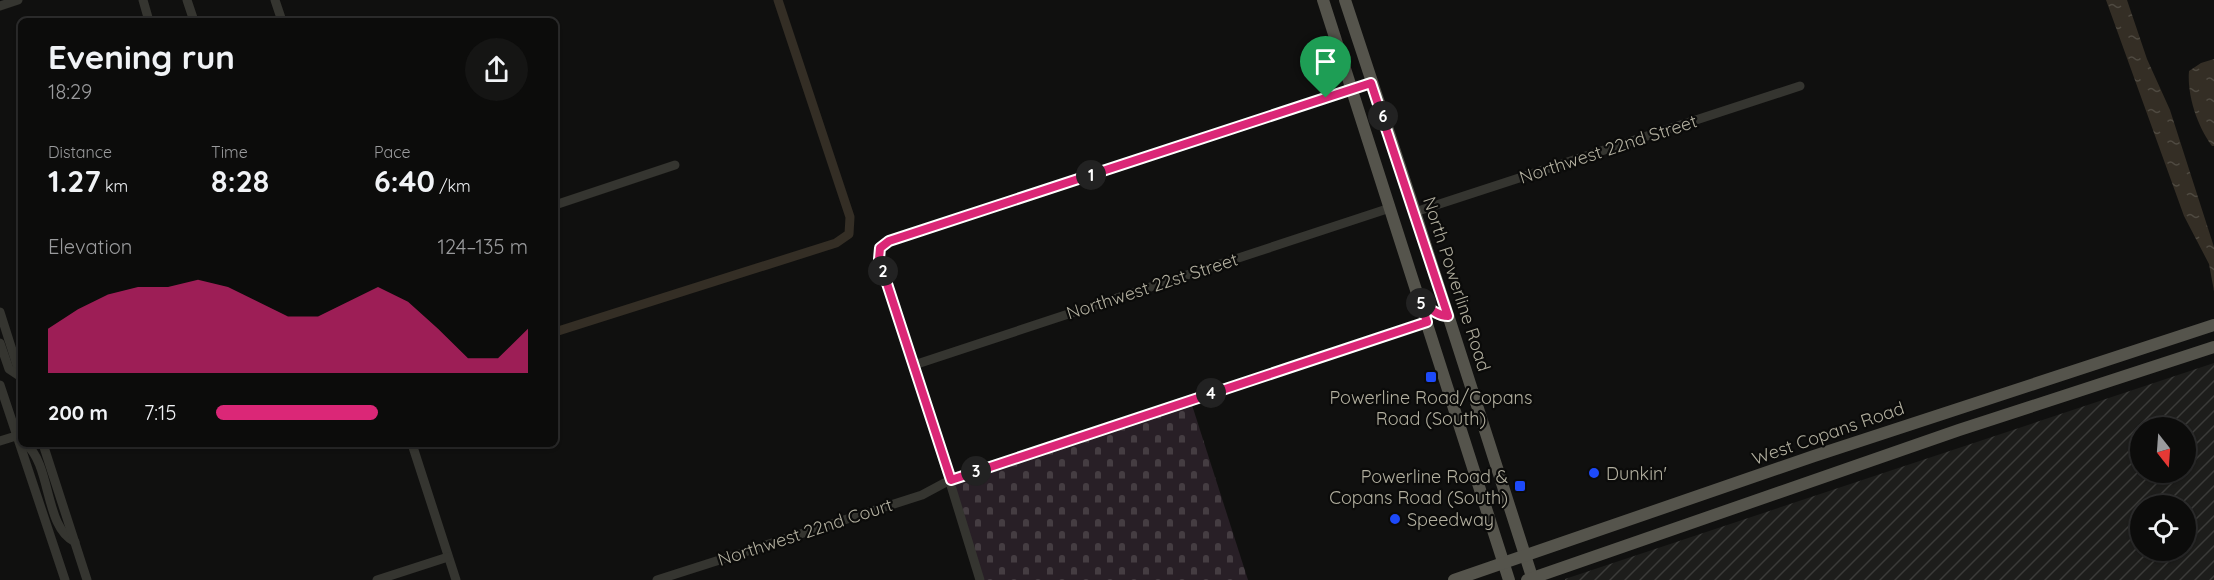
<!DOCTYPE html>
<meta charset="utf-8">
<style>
body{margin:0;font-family:Quicksand,sans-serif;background:#151514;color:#f1f3f6;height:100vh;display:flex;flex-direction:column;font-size:22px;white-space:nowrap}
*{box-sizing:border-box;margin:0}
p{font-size:20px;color:#9a9b9d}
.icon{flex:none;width:33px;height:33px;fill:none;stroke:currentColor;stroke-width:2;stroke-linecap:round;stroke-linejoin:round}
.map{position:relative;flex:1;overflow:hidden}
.sheet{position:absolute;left:18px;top:18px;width:540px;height:429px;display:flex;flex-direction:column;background:#0c0c0b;border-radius:9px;box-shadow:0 2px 4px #0004,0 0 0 2px #2c2c2c}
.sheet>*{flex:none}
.needle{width:39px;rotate:163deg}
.buttons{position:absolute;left:2130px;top:417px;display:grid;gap:12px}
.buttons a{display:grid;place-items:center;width:66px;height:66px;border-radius:50%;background:#0c0c0b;box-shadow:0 2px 4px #0004,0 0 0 2px #2c2c2c;font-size:30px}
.pin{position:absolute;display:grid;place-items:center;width:51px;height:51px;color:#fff;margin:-62px -26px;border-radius:50% 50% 50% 0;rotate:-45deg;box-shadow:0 0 6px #0007}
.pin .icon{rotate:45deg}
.km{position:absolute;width:30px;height:30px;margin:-15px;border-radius:50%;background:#222;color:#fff;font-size:16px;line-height:30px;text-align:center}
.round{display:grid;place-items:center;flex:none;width:63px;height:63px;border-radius:32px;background:#151514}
.summary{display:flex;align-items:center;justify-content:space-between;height:102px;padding:0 30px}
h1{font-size:33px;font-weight:800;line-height:45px}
.stats{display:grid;grid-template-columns:repeat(3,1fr);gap:9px;height:102px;padding:6px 30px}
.stats div{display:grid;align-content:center}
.stats b{font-size:30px;font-weight:800}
.stats small{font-size:16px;font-weight:400}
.stats p{font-size:16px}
.chart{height:168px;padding:12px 30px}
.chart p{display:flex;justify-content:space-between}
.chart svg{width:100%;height:108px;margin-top:6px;fill:#db2777;opacity:.7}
ul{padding:0 30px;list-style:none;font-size:20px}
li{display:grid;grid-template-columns:96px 72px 1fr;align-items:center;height:45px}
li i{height:15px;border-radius:8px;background:#db2777}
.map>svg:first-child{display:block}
</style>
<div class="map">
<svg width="2214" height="580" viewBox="0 0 2214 580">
<defs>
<pattern id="industrial-furrows" width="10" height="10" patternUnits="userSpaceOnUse" patternTransform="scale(1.5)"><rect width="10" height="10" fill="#1d1d1b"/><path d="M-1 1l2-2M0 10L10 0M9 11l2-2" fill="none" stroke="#3b3b39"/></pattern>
<pattern id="cemetery-stones" width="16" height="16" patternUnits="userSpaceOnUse" patternTransform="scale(1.5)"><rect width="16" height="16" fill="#281f26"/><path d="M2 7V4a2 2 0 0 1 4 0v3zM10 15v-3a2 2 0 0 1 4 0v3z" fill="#453d42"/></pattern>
<pattern id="water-ripples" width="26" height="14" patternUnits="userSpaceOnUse" patternTransform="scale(1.5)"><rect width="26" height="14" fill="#342e25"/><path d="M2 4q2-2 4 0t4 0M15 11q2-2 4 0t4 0" fill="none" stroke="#4f4a41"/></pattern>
</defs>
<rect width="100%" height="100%" fill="#10100f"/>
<path fill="url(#industrial-furrows)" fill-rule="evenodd" d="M2214,363V580H1565V579ZM2140,428H2186V472H2140ZM2140,506H2186V550H2140Z"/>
<path fill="url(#cemetery-stones)" d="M1192,405L1248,580H984L953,484Z"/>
<g fill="url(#water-ripples)">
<path d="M2106,0H2127L2147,59L2170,110L2214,247V291L2209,264L2184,216Z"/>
<path d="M2214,59V146H2212C2197,126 2187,95 2189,71L2201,63Z"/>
</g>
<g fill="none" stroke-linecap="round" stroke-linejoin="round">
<path stroke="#342e25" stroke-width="9" d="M555,332L836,243L849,234L850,217L778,0"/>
<g stroke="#353530" stroke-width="9">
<path d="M143,0L149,21"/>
<path d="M187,0L194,21"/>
<path d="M275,0L282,21"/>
<path d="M0,6L18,0"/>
<path d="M555,205L675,165"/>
<path d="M1415,212L1800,86"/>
<path d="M0,312L21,378"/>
<path d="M0,343L9,369L21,377"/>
<path d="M914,365L1390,208"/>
<path d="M0,385L65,580"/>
<path d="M0,441L16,436L20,439"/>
<path d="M26,444C52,466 44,527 75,542"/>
<path d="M43,444L87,580"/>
<path d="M412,444L456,580"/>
<path d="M377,580L448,557"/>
<path d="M657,580L922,495L950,480L1427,322"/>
<path d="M980,580L914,365L879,259L881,248L889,241L1371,83"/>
</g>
<g stroke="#55544c" stroke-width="12">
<path d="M1323,0L1509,580"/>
<path d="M1345,0L1415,212L1533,580"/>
<path d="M1421,301C1429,308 1436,316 1448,316"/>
<path d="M1454,580L1814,456L2214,325"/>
<path d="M1527,580L1959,430L2214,347"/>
</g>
</g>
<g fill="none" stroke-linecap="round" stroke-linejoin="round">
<g stroke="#fff" stroke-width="12">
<path id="route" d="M1371,83L1448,316C1436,316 1429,307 1420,300L1427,322L951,480L879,259L880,248L889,241Z"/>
</g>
<use href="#route" stroke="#db2777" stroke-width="8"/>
</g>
<g fill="#1d4afa" stroke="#0b0b0a" stroke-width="2">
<rect x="1425" y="371" width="12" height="12" rx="3"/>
<circle cx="1594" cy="473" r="6"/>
<rect x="1514" y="480" width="12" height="12" rx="3"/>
<circle cx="1395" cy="519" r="6"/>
</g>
<g text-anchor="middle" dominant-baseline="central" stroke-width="4.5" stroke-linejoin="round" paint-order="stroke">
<g font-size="18" fill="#b2af9f" stroke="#0b0b0a">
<text transform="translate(1608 149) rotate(-18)">Northwest 22nd Street</text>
<text transform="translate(1457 284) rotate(72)">North Powerline Road</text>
<text transform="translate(1152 286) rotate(-18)">Northwest 22st Street</text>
<text transform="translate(1828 433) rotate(-19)">West Copans Road</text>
<text transform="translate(805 532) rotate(-18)">Northwest 22nd Court</text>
</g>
<g font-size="18" fill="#b2af9f" stroke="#0b0b0a" text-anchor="start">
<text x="1431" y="397" text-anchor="middle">Powerline Road/Copans<tspan x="1431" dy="21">Road (South)</tspan></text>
<text x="1606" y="473">Dunkin'</text>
<text x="1508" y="476" text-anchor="end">Powerline Road &amp;<tspan x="1508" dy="21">Copans Road (South)</tspan></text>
<text x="1407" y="519">Speedway</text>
</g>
</g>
</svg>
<div class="buttons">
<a><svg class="needle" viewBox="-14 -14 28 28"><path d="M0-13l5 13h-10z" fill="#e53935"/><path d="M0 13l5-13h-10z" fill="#9a9b9d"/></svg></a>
<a><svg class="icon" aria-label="locate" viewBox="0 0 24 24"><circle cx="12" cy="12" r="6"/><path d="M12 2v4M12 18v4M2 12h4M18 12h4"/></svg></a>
</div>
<div class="pin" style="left:1326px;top:98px;background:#1e9e55"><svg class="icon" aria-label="arrive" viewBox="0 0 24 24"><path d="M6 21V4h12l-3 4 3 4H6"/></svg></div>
<b class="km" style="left:1091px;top:175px">1</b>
<b class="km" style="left:883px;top:271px">2</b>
<b class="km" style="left:976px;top:471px">3</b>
<b class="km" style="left:1211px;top:393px">4</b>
<b class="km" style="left:1421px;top:303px">5</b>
<b class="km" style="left:1383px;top:116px">6</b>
<section class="sheet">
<div class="summary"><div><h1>Evening run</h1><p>18:29</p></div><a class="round"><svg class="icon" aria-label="share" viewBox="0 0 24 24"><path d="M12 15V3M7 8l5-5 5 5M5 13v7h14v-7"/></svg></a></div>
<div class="stats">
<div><p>Distance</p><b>1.27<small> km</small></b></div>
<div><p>Time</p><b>8:28</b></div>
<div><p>Pace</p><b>6:40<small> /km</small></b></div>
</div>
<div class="chart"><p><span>Elevation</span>124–135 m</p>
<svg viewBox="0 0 160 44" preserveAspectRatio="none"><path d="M0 44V26L10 18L20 12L30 9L40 9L50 6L60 9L70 15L80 21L90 21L100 15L110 9L120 15L130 26L140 38L150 38L160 26V44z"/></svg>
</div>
<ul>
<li><b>200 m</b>7:15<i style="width:52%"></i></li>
</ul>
</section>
</div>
